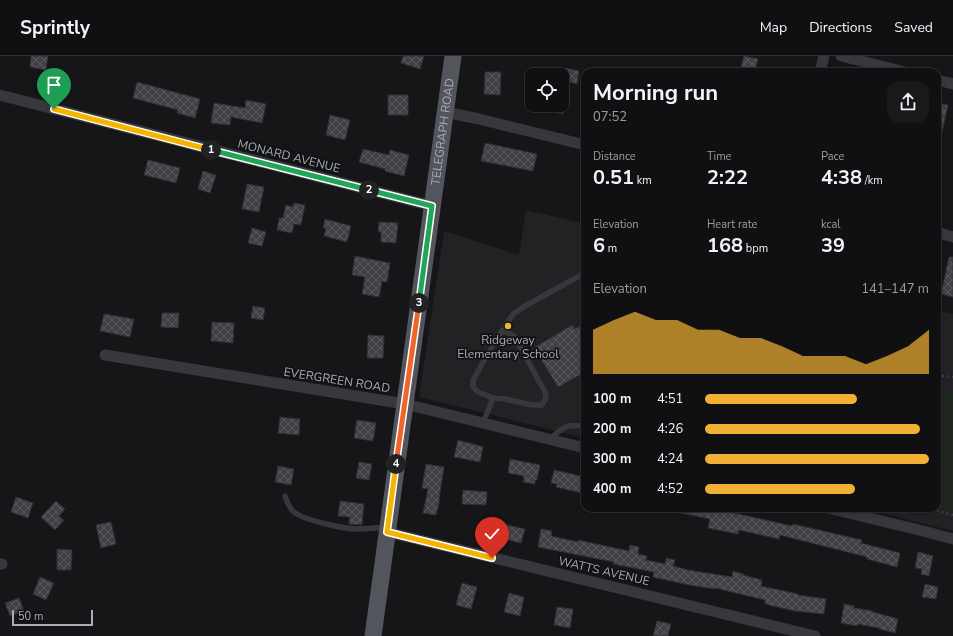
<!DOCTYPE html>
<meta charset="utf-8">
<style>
body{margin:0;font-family:"Nunito Sans",sans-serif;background:#19191b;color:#f1f3f6;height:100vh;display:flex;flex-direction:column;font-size:15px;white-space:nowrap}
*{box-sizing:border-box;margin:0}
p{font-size:13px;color:#9c9d9f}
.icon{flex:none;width:22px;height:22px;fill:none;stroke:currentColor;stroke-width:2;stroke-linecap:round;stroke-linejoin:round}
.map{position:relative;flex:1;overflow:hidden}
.sheet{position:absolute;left:581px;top:12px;width:360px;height:444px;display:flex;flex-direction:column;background:#101012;border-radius:12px;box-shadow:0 2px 6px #0003,0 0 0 1px #303032}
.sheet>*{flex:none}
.tools{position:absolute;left:525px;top:12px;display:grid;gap:8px}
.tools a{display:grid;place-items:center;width:44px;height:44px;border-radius:8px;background:#101012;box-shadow:0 2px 6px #0003,0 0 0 1px #303032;font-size:20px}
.scale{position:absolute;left:12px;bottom:10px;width:81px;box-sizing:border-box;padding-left:4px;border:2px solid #a8adb8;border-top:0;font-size:11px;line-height:14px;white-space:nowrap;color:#a8adb8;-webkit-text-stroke:3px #111113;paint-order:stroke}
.pin{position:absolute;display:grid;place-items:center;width:34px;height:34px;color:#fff;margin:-41px -17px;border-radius:50% 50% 50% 0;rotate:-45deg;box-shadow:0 0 4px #0007}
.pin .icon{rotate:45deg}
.km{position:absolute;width:20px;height:20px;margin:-10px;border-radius:50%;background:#222;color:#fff;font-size:11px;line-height:20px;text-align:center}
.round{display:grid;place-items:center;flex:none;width:42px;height:42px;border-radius:12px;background:#19191b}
.overview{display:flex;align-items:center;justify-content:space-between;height:68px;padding:0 12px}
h1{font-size:22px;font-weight:700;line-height:30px}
.metrics{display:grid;grid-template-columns:repeat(3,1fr);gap:6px;height:68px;padding:4px 12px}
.metrics div{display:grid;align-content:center}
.metrics b{font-size:20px;font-weight:700}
.metrics small{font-size:11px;font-weight:400}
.metrics p{font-size:11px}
.chart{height:112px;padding:8px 12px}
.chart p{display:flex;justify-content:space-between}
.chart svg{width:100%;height:72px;margin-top:4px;fill:#f2b134;opacity:.7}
ul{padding:0 12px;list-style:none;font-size:13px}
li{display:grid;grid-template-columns:64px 48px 1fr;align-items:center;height:30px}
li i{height:10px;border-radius:5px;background:#f2b134}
header{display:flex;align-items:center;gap:24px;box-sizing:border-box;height:56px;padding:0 20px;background:#101012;border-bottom:1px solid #303032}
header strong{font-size:19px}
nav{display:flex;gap:22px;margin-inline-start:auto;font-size:14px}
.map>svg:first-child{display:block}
</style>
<header>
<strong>Sprintly</strong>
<nav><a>Map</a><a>Directions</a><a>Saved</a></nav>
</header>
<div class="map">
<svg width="953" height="580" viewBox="0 0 953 580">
<defs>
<pattern id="building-cross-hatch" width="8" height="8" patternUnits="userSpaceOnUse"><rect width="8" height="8" fill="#404145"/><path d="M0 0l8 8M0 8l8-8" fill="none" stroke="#595a5e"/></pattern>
</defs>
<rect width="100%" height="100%" fill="#161618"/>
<g fill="#222225">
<path d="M526,154L585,168V382L419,341L444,175L519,199Z"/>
<path d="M937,254L953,258V475L862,452H937Z"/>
</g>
<path fill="#1e261f" d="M937,332L948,335L953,337V455L937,451Z"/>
<g fill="url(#building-cross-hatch)" stroke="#303034">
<path d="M31,0H48L46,14L30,11Z"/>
<path d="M403,0H424L420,13L401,7Z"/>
<path d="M744,0L758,3L755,16H740Z"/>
<path d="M566,12L579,15L577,28L563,24Z"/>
<path d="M485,16H501L500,39L484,38Z"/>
<path d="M137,26L200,43L195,62L177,57L178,54L133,42Z"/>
<rect x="388" y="39" width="20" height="20"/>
<path d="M246,44L266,48L262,67L231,61L230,69L211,67L214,47L245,52Z"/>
<path d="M937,47L948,49L941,81L937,80Z"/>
<path d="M539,49H565L563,58L539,53Z"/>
<path d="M330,59L350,64L345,84L326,79Z"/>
<path d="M485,87L537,98L533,115L481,105Z"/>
<path d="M363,93L389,99L390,94L409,99L404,120L385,115V113L359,106Z"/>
<path d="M148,104L180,112L176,127L144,119Z"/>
<path d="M203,115L216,119L210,137L198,133Z"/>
<path d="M247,128L264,131L259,156L242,153Z"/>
<path d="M294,147L305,149L301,169L294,168L292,177L277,174L279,162H283L286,149L293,151Z"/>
<path d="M325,163L351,170L347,186L324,180L326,172H323Z"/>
<path d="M379,166L398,167L396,187L381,186V176H378Z"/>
<path d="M252,172L266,176L262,190L248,187Z"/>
<path d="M355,200L390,207L387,226L382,225L379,241L362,238L365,221L352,219Z"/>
<path d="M949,201H953V241L941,238Z"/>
<path d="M253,250L265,252L263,264L251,262Z"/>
<path d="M162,257H179L178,272L161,271Z"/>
<path d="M104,258L134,263L130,281L100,275Z"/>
<path d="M212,266L234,267L233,287L211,285Z"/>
<path d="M585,267V316L558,331L534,292L572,269L575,273Z"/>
<path d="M368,279L384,280L383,302H367Z"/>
<path d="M280,361L300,363L299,379L278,377Z"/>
<path d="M357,364L376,367L373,385L354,382Z"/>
<path d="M458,384L483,391L480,406L454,401Z"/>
<path d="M510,403L540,409L537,424H535V428L523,426L524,420L508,417Z"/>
<path d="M359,406L372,408L369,424L356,422Z"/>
<path d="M426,408L444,411L439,443H440L436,459L423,457L428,433L422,432Z"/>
<path d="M278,410L294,413L291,429L275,426Z"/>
<path d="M554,414L585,421L582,437L556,431L557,428L551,427Z"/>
<path d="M463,434L487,436L486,449L462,448Z"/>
<path d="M16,441L33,447L28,462L11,456Z"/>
<path d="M56,445L65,453L59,460L64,464L55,474L41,461Z"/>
<path d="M340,445L364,448L362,469L349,468L350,461L338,460Z"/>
<path d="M676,452H712L792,470L793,468L862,484L861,487L900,497L897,511L867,503V501L780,479L779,483L739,474L738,478L708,472L710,463L676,456Z"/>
<path d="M111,466L116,488L101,492L96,469Z"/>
<path d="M494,466L525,473L521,487L491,480Z"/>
<path d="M541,473L552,475L551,480L578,486V484L629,495L630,489L639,491L638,498L647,500L646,504L665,508L666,502L675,504L673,510L688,514L732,521L733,515L743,518V519L762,524L761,530L798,538V539L826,543L824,558L795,555L765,548V544L715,532V533L689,529L653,521L654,516L613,508L614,506L538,491Z"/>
<path d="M57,493L72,494L71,514H57Z"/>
<path d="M918,496L933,500L929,520L921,518L922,513L915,512Z"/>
<path d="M40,521L54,527L46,544L33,538Z"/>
<path d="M462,527L477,531L471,553L456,549Z"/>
<path d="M925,528L938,531L936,543L922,541Z"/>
<path d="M509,537L524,541L520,560L504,556Z"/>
<path d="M19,542L24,555L10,560L5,547Z"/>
<path d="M844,548L854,550V552L873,555V556L898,563L895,577L879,573V572L857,568V570L841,567Z"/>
<path d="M557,551L573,553L570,572L554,569Z"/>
<path d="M657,565L671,568L668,580H653Z"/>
</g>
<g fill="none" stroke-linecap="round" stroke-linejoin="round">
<g stroke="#3d3f44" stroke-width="2" stroke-dasharray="2 3" stroke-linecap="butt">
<path d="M937,320H945L953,321"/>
<path d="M927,452L953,459"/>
</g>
<g stroke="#37383d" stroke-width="5.5">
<path d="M502,274L514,280L545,336L546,342L542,349H532L505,343L493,342L478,336L473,331V324L493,289L513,258L525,250L585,217"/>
<path d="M483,367L493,342"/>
<path d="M550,383C564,371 566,367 585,371"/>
<path d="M285,440C287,446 289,452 294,456C303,464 344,473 357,473C366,473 376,472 385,471"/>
</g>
<g stroke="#37383d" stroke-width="11">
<path d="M841,0L905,16"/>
<path d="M820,16L824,0"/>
<path d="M937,24L953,28"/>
<path d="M0,39L432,150"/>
<path d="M445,56L479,63L585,89"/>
<path d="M937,176L953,181"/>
<path d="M105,299L405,348L585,392"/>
<path d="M828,452L919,474L953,483"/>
<path d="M387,476L815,580"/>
<path d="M0,508H2"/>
</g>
<path stroke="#53555c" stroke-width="17" id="s1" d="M373,580L453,0"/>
</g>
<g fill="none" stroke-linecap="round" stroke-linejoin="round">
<g stroke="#fff" stroke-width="8">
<path id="split-1" d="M54,53L211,94"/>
</g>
<g stroke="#fff" stroke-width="8">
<path id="split-2" d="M211,94L369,134"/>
</g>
<g stroke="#fff" stroke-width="8">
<path id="split-3" d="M369,134L432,150L419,247"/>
</g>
<g stroke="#fff" stroke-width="8">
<path id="split-4" d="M396,408L419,247"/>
</g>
<g stroke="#fff" stroke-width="8">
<path id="split-5" d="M396,408L387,476L492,502"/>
</g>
<use href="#split-1" stroke="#f5b400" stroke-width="5"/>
<use href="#split-2" stroke="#22a559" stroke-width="5"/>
<use href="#split-3" stroke="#22a559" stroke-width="5"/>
<use href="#split-4" stroke="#f0652b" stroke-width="5"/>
<use href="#split-5" stroke="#f5b400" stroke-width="5"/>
</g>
<circle fill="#f2b134" stroke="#111113" stroke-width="1.5" cx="508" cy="270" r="4"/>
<g text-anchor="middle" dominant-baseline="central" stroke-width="3.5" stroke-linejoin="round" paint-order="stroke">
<g font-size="12" fill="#a8adb8" stroke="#111113">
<text stroke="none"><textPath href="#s1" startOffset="509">TELEGRAPH ROAD</textPath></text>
<text transform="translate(289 100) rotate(14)">MONARD AVENUE</text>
<text transform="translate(337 324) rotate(9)">EVERGREEN ROAD</text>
<text transform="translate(604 515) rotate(13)">WATTS AVENUE</text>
</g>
<g font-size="12" fill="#a8adb8" stroke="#111113">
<text x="508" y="284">Ridgeway<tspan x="508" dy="14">Elementary School</tspan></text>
</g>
</g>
</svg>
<div class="tools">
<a><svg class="icon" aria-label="locate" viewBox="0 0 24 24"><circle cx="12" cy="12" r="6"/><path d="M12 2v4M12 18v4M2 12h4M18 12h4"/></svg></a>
</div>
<div class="scale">50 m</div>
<div class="pin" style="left:54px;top:53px;background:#1e9e55"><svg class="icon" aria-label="arrive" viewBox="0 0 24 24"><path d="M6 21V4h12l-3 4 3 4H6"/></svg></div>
<div class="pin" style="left:492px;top:502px;background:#d93025"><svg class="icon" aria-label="check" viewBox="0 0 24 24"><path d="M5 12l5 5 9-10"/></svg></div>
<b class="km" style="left:211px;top:94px">1</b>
<b class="km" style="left:369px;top:134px">2</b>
<b class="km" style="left:419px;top:247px">3</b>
<b class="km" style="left:396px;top:408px">4</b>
<section class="sheet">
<div class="overview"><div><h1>Morning run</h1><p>07:52</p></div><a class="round"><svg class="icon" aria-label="share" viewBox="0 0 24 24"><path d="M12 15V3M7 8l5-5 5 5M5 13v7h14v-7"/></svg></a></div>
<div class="metrics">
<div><p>Distance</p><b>0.51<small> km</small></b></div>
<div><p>Time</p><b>2:22</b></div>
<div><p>Pace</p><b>4:38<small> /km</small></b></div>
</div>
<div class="metrics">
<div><p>Elevation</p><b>6<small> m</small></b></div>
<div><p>Heart rate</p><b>168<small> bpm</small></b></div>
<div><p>kcal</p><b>39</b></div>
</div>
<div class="chart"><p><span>Elevation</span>141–147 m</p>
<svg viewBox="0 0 160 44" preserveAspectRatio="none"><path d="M0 44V17L10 11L20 6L30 11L40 11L50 17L60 17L70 22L80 22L90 27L100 33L110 33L120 33L130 38L140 33L150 27L160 17V44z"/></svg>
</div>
<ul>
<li><b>100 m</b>4:51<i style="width:68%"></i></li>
<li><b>200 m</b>4:26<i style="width:96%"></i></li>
<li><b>300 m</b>4:24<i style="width:100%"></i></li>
<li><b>400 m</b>4:52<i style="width:67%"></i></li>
</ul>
</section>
</div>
